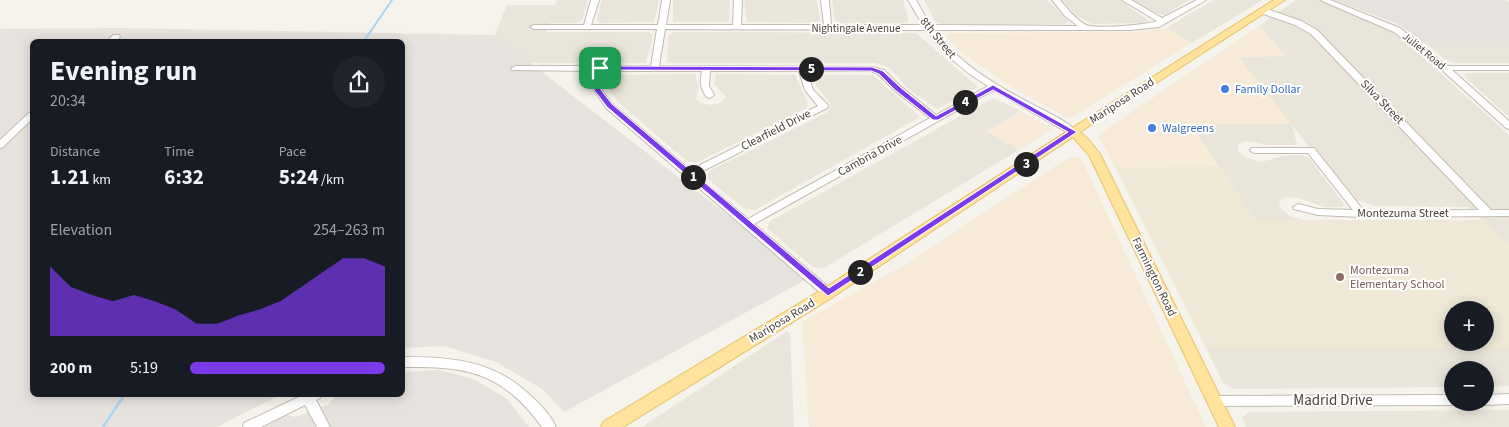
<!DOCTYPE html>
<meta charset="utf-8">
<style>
body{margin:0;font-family:"Source Sans 3",sans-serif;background:#20242c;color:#f1f3f6;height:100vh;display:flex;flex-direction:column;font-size:19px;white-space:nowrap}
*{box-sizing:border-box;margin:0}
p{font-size:16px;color:#9ea1a6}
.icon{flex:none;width:28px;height:28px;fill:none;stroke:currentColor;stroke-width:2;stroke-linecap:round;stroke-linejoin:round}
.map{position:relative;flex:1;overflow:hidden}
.sheet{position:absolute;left:30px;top:39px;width:375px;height:358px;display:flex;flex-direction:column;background:#171b24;border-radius:8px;box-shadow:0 2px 12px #0003}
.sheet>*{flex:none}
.controls{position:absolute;left:1444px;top:301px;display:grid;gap:10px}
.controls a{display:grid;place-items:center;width:50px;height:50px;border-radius:50%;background:#171b24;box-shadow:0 2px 12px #0003;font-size:25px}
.pin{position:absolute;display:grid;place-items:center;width:42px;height:42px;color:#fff;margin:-21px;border-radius:10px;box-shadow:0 2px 8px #0006}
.km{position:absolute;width:25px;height:25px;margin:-12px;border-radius:50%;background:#222;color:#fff;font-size:14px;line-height:25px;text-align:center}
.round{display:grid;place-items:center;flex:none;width:52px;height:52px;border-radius:26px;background:#20242c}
.headline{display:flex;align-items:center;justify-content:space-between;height:85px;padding:0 20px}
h1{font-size:28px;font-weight:700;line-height:38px}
.metrics{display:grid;grid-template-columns:repeat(3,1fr);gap:8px;height:85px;padding:5px 20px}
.metrics div{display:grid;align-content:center}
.metrics b{font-size:21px;font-weight:700}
.metrics small{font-size:14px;font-weight:400}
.metrics p{font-size:14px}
.chart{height:140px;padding:10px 20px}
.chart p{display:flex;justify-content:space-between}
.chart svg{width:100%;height:90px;margin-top:5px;fill:#7c3aed;opacity:.7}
ul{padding:0 20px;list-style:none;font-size:16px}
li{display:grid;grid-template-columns:80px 60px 1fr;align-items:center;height:38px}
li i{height:12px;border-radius:6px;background:#7c3aed}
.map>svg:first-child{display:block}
</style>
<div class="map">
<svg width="1509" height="427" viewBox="0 0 1509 427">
<rect width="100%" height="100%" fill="#f6f3ec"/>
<g fill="#eae5da">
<path d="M557,0H588L582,20L575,23H550L546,32H648L653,35L646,63H508L490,46L507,5H555Z"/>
<path d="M602,0H659L654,22L601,23L596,20Z"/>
<path d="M673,0H730L729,22H673Z"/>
<path d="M744,0H817L820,21L815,23L747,22Z"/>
<path d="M832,0H903L909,21L904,23H840L835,21Z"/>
<path d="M924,0H1047L1068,21L1065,24H942L935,21Z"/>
<path d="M1062,0H1120L1149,21L1140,23L1093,24L1077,16Z"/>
<path d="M1133,0H1189L1164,15L1150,11Z"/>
<path d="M1214,0H1263L1192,43L1166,28Z"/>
<path d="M1296,0H1316L1352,13L1399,36L1509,135V245L1468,207L1373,206L1362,201H1353L1292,125L1297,145H1269L1246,141L1238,144V151L1247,158L1261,162L1283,156L1302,155L1309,158L1344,204L1342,207H1324L1298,198L1286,197L1279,201L1281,209L1290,216L1305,220H1254L1191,124L1290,123L1238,57L1285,56L1259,26Z"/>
<path d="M675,32L916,33L978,87L937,109L907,88L890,68L876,63H667L668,35Z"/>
<path d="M1429,46H1509V63H1454L1444,59Z"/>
<path d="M1466,73H1509V117L1464,76Z"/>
<path d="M695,74L699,88L696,99L701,103L711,105L720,103L726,96L714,84L716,74L795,75L808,103L807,108L698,162H688L617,101L609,89L610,75Z"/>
<path d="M816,75H873L920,117L755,210L744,209L707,178L709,171L828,112L831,104L816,86Z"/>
<path d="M993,98L1021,111L987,131L1019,150L824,268L813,267L768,229L769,222Z"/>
<path d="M787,331L790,334L794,427H642Z"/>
<path d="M1206,348H1509V386L1485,387V370H1452V387L1234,389L1223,383Z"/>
<path d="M1509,410V427H1246L1242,418L1249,412Z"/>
</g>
<g fill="#f7ead8">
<path d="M1259,26L1286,56L1238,57L1291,124H1191L1218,166L1115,167L1098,135Z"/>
<path d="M1166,28L1192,43L1069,119L1005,83L958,50L946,36L950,33L1136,32Z"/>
<path d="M1021,111L1052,129L1019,150L987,131Z"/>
<path d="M1069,157L1081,158L1206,427H809L802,322L908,263Z"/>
</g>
<g fill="#e6e2dd">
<path d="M1333,0H1504L1509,2V46H1429L1396,23Z"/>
<path d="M119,28L494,35L809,278L564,412L542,389L496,362L444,346L403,348L402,41H32V394H282L217,427H0V29Z"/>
<path d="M439,370L474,379L507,399L529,427H264L287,415L296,417L328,405L337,394H402L403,372Z"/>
</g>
<path fill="#efe8d6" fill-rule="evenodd" d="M1218,166L1254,220H1484L1509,245V348H1206L1115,167ZM1452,310H1485V342H1452Z"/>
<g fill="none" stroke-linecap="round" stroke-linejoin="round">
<path stroke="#a9d4f2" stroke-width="2" d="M364,41L392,0"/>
<path stroke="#a9d4f2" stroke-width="2.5" d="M103,427L125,394"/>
<g stroke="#c2bbae" stroke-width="2">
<g id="minor">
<path d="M591,0H599L591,25H658L662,0H670L666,25H733L734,0H742L741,25H824L821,0H829L831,25H923L908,0H916L930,25L1078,26L1065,16L1052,0H1060C1067,8 1076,20 1086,25C1094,29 1148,25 1157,21L1122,0H1131L1162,18L1197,0H1206L1159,27L1130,30H934C959,63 992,83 1028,102C1044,111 1065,119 1077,132L1073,135L1070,134L994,90L754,224L832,290L834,293L832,296H824L606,108L594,90L596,71L512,70L511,68L515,66H651L657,29H534L530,27L534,25H584ZM665,29L926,30C943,53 963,71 988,86L936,115L900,86L884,70L872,67L659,66ZM604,71H702C700,81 700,89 707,97L710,98L714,95L709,86L710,71H799L805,90L818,106L690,170L612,104L602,90ZM807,71H871L878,74L894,90L930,118L748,219L695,175L827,108L828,106L827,104L813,90Z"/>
<path d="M1320,0H1330L1400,28L1447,66H1509V70H1452L1509,121V129L1506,128L1442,70L1394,32Z"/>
<path d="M1261,9H1267L1301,21L1317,30L1491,210H1509V216L1361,217L1318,215L1294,209L1293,207L1298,204L1318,209L1353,210L1308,153H1255L1252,152L1250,150L1252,148H1314L1364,211L1479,210L1311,34L1295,25L1261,13Z"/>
<path d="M113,35H119L120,37L116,41H108Z"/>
<path d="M29,113H32V119L3,147L0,148V140Z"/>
<path d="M402,357C452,357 495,360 532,397C541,405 551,416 556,427H542C501,372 469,366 402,367Z"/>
<path d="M305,394H322L320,398L316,400L330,427H317L305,405L261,427H243L244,423Z"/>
<path d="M1509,394V404L1485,405L1480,402H1485V395Z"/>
<path d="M1452,395V402H1457L1452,405L1214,406L1210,405L1208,401L1210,397L1214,396Z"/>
</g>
</g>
<g stroke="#e6c16a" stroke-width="2">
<path id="major" d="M1274,0H1285L1080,132L1089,140L1100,154L1235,427H1219L1089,155L1073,137L833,297L623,427H601L603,422L823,289L1069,130Z"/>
</g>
<use href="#minor" fill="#fff" fill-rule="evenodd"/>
<use href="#major" fill="#ffe39c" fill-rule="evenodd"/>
</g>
<path fill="#7c3aed" stroke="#fff" fill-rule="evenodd" d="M600,66L872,67L883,71L900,87L936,116L993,85L1077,132L828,296L607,107L594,90L597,68ZM603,70L871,71L879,74L895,90L933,120H938L993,90L1068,132L829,288L612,104L601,90Z"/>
<g fill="#3f7fe0" stroke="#fff" stroke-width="2">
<circle cx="1225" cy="89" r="5"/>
<circle cx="1152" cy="128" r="5"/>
</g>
<circle fill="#8d6e63" stroke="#fff" stroke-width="2" cx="1340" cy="277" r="5"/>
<g text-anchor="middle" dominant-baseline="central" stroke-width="4" stroke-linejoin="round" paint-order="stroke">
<g font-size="11" fill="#4b4439" stroke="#fff">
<text x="856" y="28">Nightingale Avenue</text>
<text transform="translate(1424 51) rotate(39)">Juliet Road</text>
</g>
<g font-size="12" fill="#4b4439" stroke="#fff">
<text transform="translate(938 38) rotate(51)">8th Street</text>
<text transform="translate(1122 101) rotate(-33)">Mariposa Road</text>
<text transform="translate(1382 102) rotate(46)">Silva Street</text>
<text transform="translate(776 130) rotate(-27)">Clearfield Drive</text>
<text transform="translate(870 156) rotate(-29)">Cambria Drive</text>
<text x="1403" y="213">Montezuma Street</text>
<text transform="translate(1154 277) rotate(64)">Farmington Road</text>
<text transform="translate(782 321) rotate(-31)">Mariposa Road</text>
</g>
<g font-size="12" fill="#366cbe" stroke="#fff" text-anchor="start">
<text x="1235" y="89">Family Dollar</text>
<text x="1162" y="128">Walgreens</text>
</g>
<g font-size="12" fill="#785e54" stroke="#fff" text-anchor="start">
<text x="1350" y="270">Montezuma<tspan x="1350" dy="14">Elementary School</tspan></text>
</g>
<g font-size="15" fill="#4b4439" stroke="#fff">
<text x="1333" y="400">Madrid Drive</text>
</g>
</g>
</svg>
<div class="controls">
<a>+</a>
<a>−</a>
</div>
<div class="pin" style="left:600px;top:68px;background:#1e9e55"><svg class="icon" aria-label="arrive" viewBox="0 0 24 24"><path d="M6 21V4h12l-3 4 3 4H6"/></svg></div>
<b class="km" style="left:693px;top:177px">1</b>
<b class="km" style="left:860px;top:272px">2</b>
<b class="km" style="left:1026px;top:164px">3</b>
<b class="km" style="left:965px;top:102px">4</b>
<b class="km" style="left:811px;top:69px">5</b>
<section class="sheet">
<div class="headline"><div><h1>Evening run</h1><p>20:34</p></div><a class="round"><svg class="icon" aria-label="share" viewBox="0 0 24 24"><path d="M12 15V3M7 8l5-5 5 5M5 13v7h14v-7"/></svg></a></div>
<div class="metrics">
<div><p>Distance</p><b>1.21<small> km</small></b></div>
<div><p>Time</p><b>6:32</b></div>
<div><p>Pace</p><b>5:24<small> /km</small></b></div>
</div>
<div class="chart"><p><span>Elevation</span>254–263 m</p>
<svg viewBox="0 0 160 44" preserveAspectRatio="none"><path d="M0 44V10L10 20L20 24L30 27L40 24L50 27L60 31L70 38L80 38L90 34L100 31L110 27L120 20L130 13L140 6L150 6L160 10V44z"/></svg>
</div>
<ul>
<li><b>200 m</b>5:19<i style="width:100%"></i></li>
</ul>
</section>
</div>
